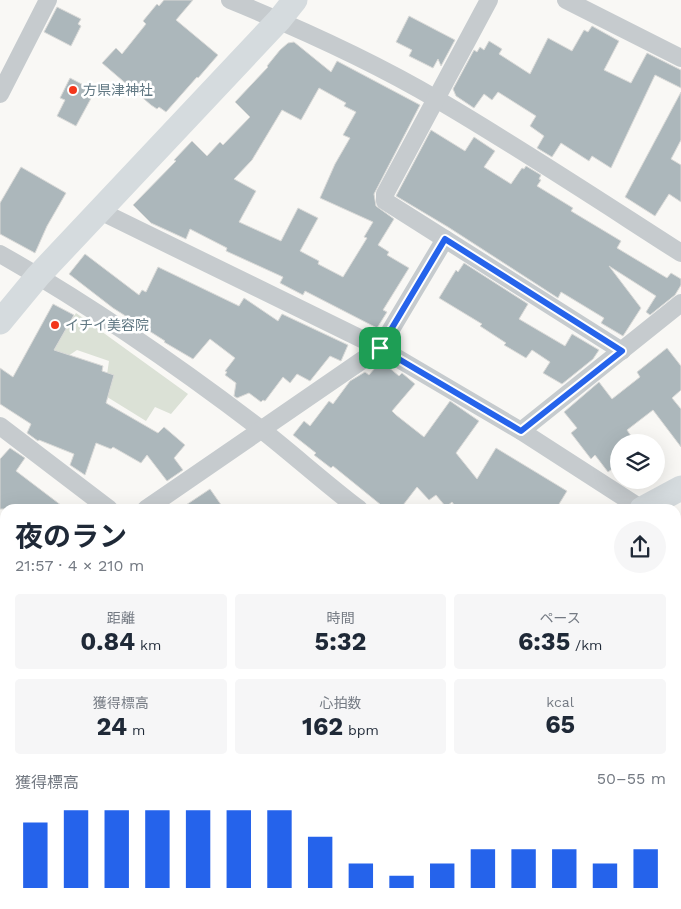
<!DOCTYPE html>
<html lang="ja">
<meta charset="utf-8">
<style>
body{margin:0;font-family:"Work Sans","Noto Sans JP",sans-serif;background:#f6f6f7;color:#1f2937;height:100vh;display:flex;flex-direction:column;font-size:19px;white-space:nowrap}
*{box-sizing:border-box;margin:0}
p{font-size:16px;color:#747a83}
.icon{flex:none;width:28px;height:28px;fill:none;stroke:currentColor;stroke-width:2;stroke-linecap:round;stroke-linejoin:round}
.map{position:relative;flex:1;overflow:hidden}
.details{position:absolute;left:0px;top:504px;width:681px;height:406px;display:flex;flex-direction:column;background:#fff;border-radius:15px 15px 0 0;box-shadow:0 5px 20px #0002}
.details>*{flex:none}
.fabs{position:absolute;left:610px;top:434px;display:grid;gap:10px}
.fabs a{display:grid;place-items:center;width:55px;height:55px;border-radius:50%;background:#fff;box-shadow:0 5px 20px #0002;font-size:25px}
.pin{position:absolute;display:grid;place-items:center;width:42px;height:42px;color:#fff;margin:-21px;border-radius:10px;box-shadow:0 2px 8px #0006}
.round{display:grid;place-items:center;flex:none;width:52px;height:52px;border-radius:26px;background:#f6f6f7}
.headline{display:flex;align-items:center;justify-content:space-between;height:85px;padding:0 15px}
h1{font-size:28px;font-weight:700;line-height:38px}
.metrics{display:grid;grid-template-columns:repeat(3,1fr);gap:8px;height:85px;padding:5px 15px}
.metrics div{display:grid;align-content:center;border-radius:5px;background:#f6f6f7;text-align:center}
.metrics b{font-size:25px;font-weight:700}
.metrics small{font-size:14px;font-weight:400}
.metrics p{font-size:14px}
.chart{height:140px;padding:10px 15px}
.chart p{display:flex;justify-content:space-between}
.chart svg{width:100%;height:90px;margin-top:5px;stroke:#2563eb;stroke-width:6}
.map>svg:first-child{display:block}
</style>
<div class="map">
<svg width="681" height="909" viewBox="0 0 681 909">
<rect width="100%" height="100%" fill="#f9f8f5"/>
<path fill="#dbe1d6" d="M76,313L188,394L171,414L155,407L146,421L104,395L109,361L77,350L65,358L48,348L68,326Z"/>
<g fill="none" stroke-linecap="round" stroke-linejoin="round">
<g stroke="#bccbce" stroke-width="36">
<path d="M0,802H5"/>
<path d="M191,905L196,909"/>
</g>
</g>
<g fill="#acb7bb" stroke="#dadad8" fill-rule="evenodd">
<path d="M164,0H193L176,20L218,55L198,78L197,77L166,112L159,107L157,109L151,105L102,63L116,48L122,54L146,24L143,21L157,4L159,6Z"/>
<path d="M57,7L81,19L78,24L81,26L71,46L44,32Z"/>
<path d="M409,16L455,40L441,66L438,59L433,68L409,56L412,50L396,42Z"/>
<path d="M592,26L619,41L604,70L631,83L647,53L681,70V88L655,75L611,168L592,156L589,161L561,143L552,157L537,148L544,136L530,126L536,116L498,92L492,100L484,94L474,108L456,96L453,89L474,50L477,52L480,47L484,50L489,41L502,49L499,54L530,74L548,38L572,51L584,30L588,32Z"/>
<path d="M294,42L331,72L337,61L420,105L374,194L376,206L394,219L378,245L389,252L387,255L409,268L383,310L387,312L377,328L305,291L303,295L280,283L283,277L226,251L227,248L190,229L186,239L151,223L133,205L176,161L174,160L192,141L207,156L220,142L223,145L250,117L235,102L268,67L267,66L280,50L288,43ZM319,88L346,103L344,106L356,112L343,135L350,138L335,164L320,198L373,222L364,237L367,238L343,277L318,264L319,261L300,251L318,218L298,208L281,241L239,222L256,191L234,179L252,160L282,110L301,120Z"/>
<path d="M70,78L95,91L76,126L57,116L65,100L60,98Z"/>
<path d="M681,92V140L671,159L681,165V202L669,194L655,216L625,197Z"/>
<path d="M431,130L465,151L474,137L495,151L484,167L511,184L522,168L524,169L526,166L541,175L539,179L541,180L537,186L573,208L571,211L621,241L617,248L667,278L671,273L681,279V285L675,295L650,315L646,312L656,296L609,266L641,308L623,336L601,323L604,318L561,292L558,298L448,227L396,196Z"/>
<path d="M21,167L66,193L47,226L35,253L0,234V203Z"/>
<path d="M85,254L139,295L142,290L146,292L158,267L239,306L244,298L278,321L282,314L348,345L341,361L330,356L310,381L297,374L290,383L283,377L265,401L263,400L261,402L249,393L237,398L234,396L236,383L225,375L227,372L225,371L235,358L210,339L193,359L164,342L165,341L113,308L69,274Z"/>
<path d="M464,263L528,304L519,319L565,346L572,334L599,350L593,359L562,384L543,373L550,362L532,350L526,358L504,345L506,343L480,326L482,324L439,298L456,270L458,272Z"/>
<path d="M53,304L74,315L54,350L103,366L102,371L114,375L106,403L158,433L164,427L185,445L174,458L183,470L167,481L147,455L141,463L113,447L111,449L96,443L85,475L70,465L74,454L39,440L38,441L27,433L31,424L0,404V368L13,377Z"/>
<path d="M667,348L681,366V390L672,398L681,409V447L653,410L627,430L635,442H619V464L608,472L595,455L591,459L571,433L577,428L564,412L599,382L612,399L640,377L637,372Z"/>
<path d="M381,361L399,376L402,373L415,384L392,411L396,415L424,437L450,401L479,421L456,453L477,479L496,448L567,491L556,509H457L452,502L446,507L436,495L429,500L417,487L400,509H386L333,466L331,468L314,455L316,453L293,435L304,421L310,426L329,401L333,404L350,381L365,372L369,375Z"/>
<path d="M10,448L25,458L16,471L66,509H0V459Z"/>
<path d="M210,489L224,509H180Z"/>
</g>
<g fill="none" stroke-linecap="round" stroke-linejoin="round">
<g stroke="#c6cbce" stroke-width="18">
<path d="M230,0C301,29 372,61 438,100C520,148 600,201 681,253"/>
<path d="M489,0L385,194V201L622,351"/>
<path d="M566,0L681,58"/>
<path d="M0,94L48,0"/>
<path d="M100,211L380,348L521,431L642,509"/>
<path d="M0,254C92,306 178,366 262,430C295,456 326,484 359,509"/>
<path d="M0,426L109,509"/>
<path d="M521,431L681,303"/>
<path d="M146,509L380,348L445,239"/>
<path d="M676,530L681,532"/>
<path d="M0,557L5,556"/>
<path d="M676,718L681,721"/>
<path d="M676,885L681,888"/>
<path d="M10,905L19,909"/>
<path d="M333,905L335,909"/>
<path d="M493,905L496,909"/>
</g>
<g stroke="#d5dbde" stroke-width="25">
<path d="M0,322L38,276L279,20L295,0"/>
<path d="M642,509L681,488"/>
<path d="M0,698L5,696"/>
</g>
</g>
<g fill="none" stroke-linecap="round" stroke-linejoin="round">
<g stroke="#fff" stroke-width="10">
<path id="route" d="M445,239L622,351L521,431L380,348Z"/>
</g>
<use href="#route" stroke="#2563eb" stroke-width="6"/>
</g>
<g fill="#f3361b" stroke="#fff" stroke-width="2">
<circle cx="73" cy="90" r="5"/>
<circle cx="55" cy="325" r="5"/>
</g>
<g text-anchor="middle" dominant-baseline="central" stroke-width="5" stroke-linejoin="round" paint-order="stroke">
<g font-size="14" fill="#617883" stroke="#fff" text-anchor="start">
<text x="83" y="90">方県津神社</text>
<text x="65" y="325">イチイ美容院</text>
</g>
</g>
</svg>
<div class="fabs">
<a><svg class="icon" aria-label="layers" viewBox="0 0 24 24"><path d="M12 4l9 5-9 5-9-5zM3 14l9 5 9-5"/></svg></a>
</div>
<div class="pin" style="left:380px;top:348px;background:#1e9e55"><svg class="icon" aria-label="arrive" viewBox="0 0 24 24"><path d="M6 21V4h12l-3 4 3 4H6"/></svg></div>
<section class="details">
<div class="headline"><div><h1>夜のラン</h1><p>21:57 · 4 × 210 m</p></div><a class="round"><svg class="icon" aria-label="share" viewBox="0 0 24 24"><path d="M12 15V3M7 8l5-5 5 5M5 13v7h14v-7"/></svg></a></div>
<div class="metrics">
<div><p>距離</p><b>0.84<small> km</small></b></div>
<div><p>時間</p><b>5:32</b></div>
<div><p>ペース</p><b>6:35<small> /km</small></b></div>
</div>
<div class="metrics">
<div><p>獲得標高</p><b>24<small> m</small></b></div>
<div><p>心拍数</p><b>162<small> bpm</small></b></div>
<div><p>kcal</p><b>65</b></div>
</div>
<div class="chart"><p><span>獲得標高</span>50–55 m</p>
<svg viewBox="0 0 160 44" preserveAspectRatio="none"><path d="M5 44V12M15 44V6M25 44V6M35 44V6M45 44V6M55 44V6M65 44V6M75 44V19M85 44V32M95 44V38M105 44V32M115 44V25M125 44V25M135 44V25M145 44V32M155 44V25"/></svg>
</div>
</section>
</div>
